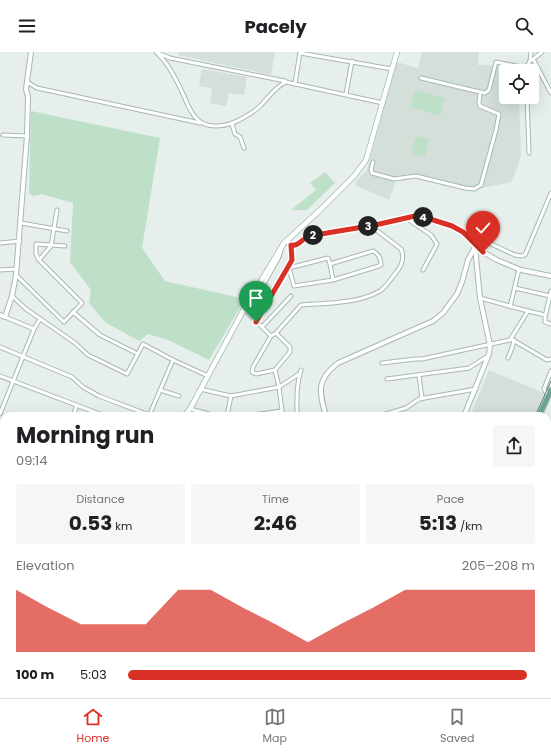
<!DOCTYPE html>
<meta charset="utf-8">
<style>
body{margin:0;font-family:Poppins,sans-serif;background:#f6f6f6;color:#202124;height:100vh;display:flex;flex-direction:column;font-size:15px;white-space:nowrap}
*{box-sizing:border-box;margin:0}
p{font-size:13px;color:#757577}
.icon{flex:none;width:22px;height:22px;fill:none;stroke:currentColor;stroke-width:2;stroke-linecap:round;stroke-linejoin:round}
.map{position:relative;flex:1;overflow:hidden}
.details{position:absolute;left:0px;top:360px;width:551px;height:286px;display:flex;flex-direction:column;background:#fff;border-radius:12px 12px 0 0;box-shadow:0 4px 16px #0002}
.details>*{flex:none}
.controls{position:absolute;left:499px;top:12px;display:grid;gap:8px}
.controls a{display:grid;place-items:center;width:40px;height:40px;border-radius:4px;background:#fff;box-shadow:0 4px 16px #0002;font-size:20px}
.pin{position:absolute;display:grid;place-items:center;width:34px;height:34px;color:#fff;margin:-41px -17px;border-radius:50% 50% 50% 0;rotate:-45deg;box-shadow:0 0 4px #0007}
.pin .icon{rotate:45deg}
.km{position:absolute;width:20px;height:20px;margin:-10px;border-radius:50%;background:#222;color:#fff;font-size:11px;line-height:20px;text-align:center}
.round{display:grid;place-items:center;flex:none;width:42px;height:42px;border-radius:4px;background:#f6f6f6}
.summary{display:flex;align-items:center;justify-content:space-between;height:68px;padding:0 16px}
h1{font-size:22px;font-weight:700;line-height:30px}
.stats{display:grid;grid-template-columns:repeat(3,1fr);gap:6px;height:68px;padding:4px 16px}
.stats div{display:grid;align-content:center;border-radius:4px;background:#f6f6f6;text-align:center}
.stats b{font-size:20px;font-weight:700}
.stats small{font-size:11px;font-weight:400}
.stats p{font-size:11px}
.chart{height:112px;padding:8px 16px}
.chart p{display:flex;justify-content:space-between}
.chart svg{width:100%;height:72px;margin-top:4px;fill:#d93025;opacity:.7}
ul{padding:0 16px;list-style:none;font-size:13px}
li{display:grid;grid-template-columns:64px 48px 1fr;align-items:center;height:30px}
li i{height:10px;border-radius:5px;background:#d93025}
header{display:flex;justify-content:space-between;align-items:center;height:52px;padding:0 16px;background:#fff;font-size:18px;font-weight:700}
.tabs{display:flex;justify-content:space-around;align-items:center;height:56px;border-top:1px solid #e0e0e0;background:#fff;font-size:11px;color:#757577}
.tabs a{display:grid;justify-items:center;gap:2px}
.tabs .active{color:#d93025}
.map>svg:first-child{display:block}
</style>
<header><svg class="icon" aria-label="menu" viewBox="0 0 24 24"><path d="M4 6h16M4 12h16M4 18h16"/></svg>Pacely<svg class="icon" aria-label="search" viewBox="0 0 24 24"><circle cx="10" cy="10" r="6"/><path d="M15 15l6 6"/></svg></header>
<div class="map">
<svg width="551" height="646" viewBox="0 0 551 646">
<rect width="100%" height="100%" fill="#e6efeb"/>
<g fill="#d4dfda">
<path d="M178,0H275L271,23L178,3Z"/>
<path d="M422,0H479L478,13H491L519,18L506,19V45H519L521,102L517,117L511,130L473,138L463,137L414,125L396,129L389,148L355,133L357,128L366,119L370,107L397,10L418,16Z"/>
<path d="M202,17L247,25L244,43L229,41L226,54L210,51L212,36L199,34Z"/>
<path d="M489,318L544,341L534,364H470Z"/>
<path d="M551,468V501L547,497V476Z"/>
<path d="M4,577V642H28V646H0V582Z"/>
<path d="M547,622L551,623V646H492L494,642H547Z"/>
<path d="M140,642H210L211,646H137Z"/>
</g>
<g fill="#bfe0c8">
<path d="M415,38L445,46L440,64L410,55Z"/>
<path d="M31,59L160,86L142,196L165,229L245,247L209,308L168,288L148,282L139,289L105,270L89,251L91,238L70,210L73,151L42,142L34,144L29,142Z"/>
<path d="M416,84L429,87L425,105L411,101Z"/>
<path d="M325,120L335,131L307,158H291L316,138L310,131Z"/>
<path d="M213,642H263L262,646H214Z"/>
<path d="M278,642H357L359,646H268L269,643L277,645Z"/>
</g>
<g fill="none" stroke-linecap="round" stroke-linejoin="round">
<g stroke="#a8b8b2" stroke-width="5">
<g id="minor">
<path d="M156,0C169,12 176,27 184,44C187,52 191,62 198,68C209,78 229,74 241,67C248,63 256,59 261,53C269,45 275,35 286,30L383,51"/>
<path d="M158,1L170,6L285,29"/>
<path d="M300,1L392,17"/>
<path d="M533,7L551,41"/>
<path d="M532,8L542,0"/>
<path d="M421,26L480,40"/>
<path d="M27,30L37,36L200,71"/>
<path d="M295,32L300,0"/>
<path d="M346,42L352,9"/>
<path d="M527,45L529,101"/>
<path d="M232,72L235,82L240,85L244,96"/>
<path d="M3,83L27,84"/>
<path d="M373,110L371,118L372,121L394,127L416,124L465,136L474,137L481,133L496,78L499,62L480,54L479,51L480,40L485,41L489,38L496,10L526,16L530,9L531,0"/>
<path d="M406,166L431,183L437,192L423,218"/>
<path d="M21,171L67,179"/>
<path d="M465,180L515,203L521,204L525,203L551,141"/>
<path d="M0,191L20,189"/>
<path d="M39,208L51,194L57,158"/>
<path d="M330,212L373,199C379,202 381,207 381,213L379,214L333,228L294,234L289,216L328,206L330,212L333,228"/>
<path d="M0,218L16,217"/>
<path d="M16,223L64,270L82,251L39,208L36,202V192L65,194"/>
<path d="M515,236L550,244"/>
<path d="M551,239L545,265V270L551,272"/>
<path d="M12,244L26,257L75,291L88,303L127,322L143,292L173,308L208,324"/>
<path d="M510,255L519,217"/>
<path d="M244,257L271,284"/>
<path d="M528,259L545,263"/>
<path d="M73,260L100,283L138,302"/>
<path d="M248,260L278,207L281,199"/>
<path d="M5,265L34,277"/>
<path d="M256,270L292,208L291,193"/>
<path d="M262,275L291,244"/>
<path d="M276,281L290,295V300L275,318L256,322L252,320L253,315L271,284L276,281L301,253C327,251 357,252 380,239C386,235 390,228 395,222C401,215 405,206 401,197L371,174"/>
<path d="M511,287L547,308L551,307"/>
<path d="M0,295L72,325L83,335L99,344L152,364"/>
<path d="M508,306L512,296L514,288"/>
<path d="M382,311L415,307H422L510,288L528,259L480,246"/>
<path d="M275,318L279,335L299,322"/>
<path d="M419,323L422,347"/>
<path d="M0,324L105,364"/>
<path d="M387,327L469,316L488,304"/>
<path d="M200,337L231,344L279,335L282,359"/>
<path d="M160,338L179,344"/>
<path d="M548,344L544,337L551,319"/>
<path d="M190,357L217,364"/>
<path d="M0,362L34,277L40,267"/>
<path d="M73,364L77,353"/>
<path d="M149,364L173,308"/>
<path d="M227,364L231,344"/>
<path d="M245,364L282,359L283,364"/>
<path d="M297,364C297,348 296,333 301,318"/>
<path d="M379,364L406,356L419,347L476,337"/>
<path d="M0,406L4,412"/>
<path d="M549,411L551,407"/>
<path d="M0,454L4,451"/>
<path d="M547,470L551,462"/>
<path d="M547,508L551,511"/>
<path d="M0,517L4,521"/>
<path d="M547,534H549L547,543"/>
<path d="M547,547L551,550"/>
<path d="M0,554L4,560"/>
<path d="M547,604L551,605"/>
<path d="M547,616H551"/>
<path d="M372,642L381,646"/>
<path d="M395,644L401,646"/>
<path d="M420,646L422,642"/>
<path d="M439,646L441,642"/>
<path d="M447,646L449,642"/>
<path d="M480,646L489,642"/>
</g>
</g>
<g stroke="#a8b8b2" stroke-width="6">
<g id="tertiary">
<path d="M288,188L289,192C298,195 301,187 309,184L375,173L415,164L424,165L452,174L463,180L483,200L497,208L521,218L551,224"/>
<path d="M0,263L5,265L12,244L16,223L27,84L28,45L26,37L31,0"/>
<path d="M326,364C319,339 316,328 338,311L433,269L443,261L457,242L462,230L468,208L475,195"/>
<path d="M464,364L489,302L490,293L480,246L475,195"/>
<path d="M0,487L4,489"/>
</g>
</g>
<g stroke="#a4bbb3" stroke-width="6">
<g id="secondary">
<path d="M184,364L190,357L244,257L284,191L319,159L355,123L366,108L397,0"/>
<path d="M0,570L4,566"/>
</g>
</g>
<g stroke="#c2cac8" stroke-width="7">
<g id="primary">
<path d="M539,364L551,338"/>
<path d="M488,646L489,642"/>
</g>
</g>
<use href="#minor" stroke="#fff" stroke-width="3"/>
<use href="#tertiary" stroke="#fff" stroke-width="4"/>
<use href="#secondary" stroke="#fff" stroke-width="4.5"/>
<use href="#primary" stroke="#6aa596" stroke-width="5"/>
<g stroke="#5f7d75" stroke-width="1">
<path d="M535,364L551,329"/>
<path d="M547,505L551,508"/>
<path d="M547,619L551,620"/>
</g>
</g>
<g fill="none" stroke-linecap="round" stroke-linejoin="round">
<g stroke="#fff" stroke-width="8">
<path id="route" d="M256,270L292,208L291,193C298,195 302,187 309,184L375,173L415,164L424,165L452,174L463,180L483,200"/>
</g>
<use href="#route" stroke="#d93025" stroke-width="5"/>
</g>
</svg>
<div class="controls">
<a><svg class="icon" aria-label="locate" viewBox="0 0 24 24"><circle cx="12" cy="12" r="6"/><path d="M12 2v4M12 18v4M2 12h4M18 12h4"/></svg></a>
</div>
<div class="pin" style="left:256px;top:270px;background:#1e9e55"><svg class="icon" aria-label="arrive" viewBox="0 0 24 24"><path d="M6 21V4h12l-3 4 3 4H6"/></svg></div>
<div class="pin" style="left:483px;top:200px;background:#d93025"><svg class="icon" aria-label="check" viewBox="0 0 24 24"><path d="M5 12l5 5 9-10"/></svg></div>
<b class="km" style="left:313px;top:183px">2</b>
<b class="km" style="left:368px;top:174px">3</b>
<b class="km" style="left:423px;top:165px">4</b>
<section class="details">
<div class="summary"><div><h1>Morning run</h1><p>09:14</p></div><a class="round"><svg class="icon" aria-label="share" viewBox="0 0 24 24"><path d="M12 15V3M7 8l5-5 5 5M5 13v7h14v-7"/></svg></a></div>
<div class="stats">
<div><p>Distance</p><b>0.53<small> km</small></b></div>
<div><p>Time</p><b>2:46</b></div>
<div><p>Pace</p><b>5:13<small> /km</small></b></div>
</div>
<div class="chart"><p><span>Elevation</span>205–208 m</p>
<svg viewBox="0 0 160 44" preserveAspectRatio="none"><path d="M0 44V6L10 17L20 27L30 27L40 27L50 6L60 6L70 17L80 27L90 38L100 27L110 17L120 6L130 6L140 6L150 6L160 6V44z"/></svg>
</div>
<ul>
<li><b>100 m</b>5:03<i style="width:98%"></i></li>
</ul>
</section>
</div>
<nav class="tabs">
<a class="active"><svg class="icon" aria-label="home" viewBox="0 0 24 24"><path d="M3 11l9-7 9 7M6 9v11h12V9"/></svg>Home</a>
<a><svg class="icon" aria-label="map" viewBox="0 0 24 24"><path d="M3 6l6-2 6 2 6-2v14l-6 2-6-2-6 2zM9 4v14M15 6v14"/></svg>Map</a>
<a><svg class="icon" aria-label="saved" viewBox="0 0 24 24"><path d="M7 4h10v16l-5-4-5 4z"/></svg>Saved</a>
</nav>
